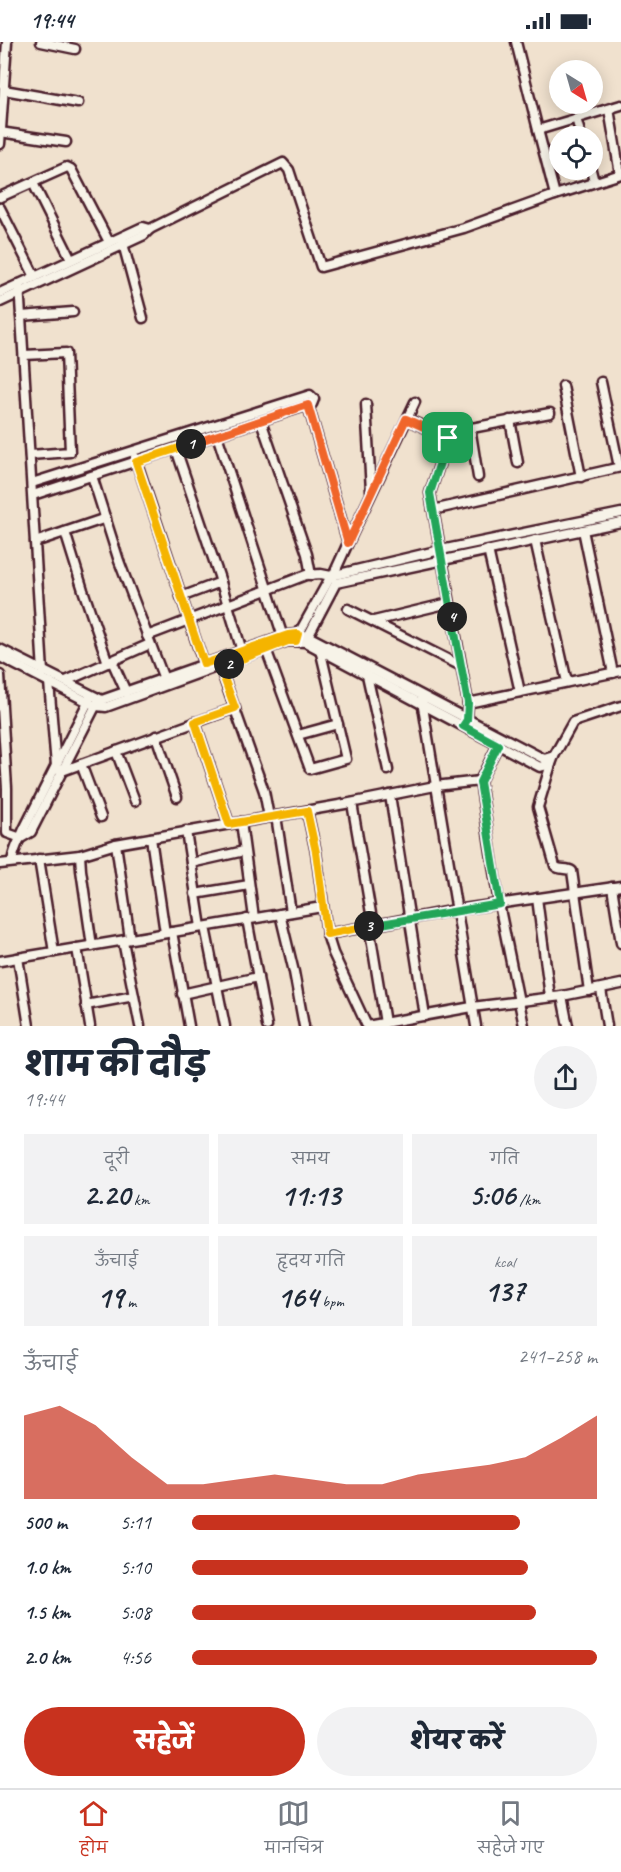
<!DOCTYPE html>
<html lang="hi">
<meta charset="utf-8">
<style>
body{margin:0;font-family:Caveat,"Playpen Sans Deva",sans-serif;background:#f2f2f3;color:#1f2937;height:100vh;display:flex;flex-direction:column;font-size:22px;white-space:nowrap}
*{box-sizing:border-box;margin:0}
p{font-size:20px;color:#747a83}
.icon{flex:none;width:33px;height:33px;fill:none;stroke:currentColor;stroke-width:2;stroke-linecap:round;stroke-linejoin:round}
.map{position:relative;height:984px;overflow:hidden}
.side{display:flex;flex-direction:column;background:#fff;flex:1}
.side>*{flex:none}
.needle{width:39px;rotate:143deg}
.fabs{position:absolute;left:549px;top:18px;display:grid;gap:12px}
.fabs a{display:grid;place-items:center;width:54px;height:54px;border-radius:50%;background:#fff;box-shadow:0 3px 15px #0003;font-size:30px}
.pin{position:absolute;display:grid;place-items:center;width:51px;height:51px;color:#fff;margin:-26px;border-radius:12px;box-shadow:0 3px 9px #0006}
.km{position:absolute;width:30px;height:30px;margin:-15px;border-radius:50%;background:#222;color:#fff;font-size:16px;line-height:30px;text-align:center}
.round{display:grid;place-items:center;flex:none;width:63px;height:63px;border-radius:32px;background:#f2f2f3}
.overview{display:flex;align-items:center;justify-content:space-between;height:102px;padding:0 24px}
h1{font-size:33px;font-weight:800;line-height:45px}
.figures{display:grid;grid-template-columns:repeat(3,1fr);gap:9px;height:102px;padding:6px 24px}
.figures div{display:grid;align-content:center;border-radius:0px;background:#f2f2f3;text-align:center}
.figures b{font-size:30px;font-weight:800}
.figures small{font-size:16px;font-weight:400}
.figures p{font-size:16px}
.chart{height:168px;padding:12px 24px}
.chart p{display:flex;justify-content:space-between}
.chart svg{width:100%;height:108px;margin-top:6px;fill:#c8321e;opacity:.7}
.button{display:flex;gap:12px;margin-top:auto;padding:12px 24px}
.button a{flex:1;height:69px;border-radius:36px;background:#c8321e;color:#fff;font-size:24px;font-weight:800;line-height:69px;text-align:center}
.button a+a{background:#f2f2f3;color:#1f2937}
ul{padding:0 24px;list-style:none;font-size:20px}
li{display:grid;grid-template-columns:96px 72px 1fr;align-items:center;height:45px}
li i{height:15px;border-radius:8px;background:#c8321e}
.status{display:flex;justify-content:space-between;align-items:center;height:42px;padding:0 30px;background:#fff;direction:ltr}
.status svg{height:16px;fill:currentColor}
.menu{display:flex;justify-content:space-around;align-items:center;height:84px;border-top:2px solid #e0e1e3;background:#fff;font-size:16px;color:#747a83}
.menu a{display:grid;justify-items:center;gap:3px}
.menu .current{color:#c8321e}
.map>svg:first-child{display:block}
</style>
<div class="status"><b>19:44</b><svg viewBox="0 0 49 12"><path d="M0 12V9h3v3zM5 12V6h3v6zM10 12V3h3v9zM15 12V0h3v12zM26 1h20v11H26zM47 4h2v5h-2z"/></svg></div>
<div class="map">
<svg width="621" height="984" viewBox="0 0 621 984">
<rect width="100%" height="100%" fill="#f0e1ce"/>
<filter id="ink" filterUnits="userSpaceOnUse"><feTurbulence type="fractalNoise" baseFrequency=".0167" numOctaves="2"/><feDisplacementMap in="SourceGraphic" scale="12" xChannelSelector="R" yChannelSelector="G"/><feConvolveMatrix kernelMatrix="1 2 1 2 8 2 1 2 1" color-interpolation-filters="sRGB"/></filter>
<g filter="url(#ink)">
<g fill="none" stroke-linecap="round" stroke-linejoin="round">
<g stroke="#4a1f2b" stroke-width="13">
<g id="minor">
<path d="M41,0L75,7"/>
<path d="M516,0L538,88"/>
<path d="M4,48L78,61"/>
<path d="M609,67L620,132"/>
<path d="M576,76L581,94"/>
<path d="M0,90L66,100"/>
<path d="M0,102L7,0"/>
<path d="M591,128L594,140"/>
<path d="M33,141L71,217"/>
<path d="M555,153L538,88L621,63"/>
<path d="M0,155L67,125L71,127L109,200"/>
<path d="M0,166L35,235"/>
<path d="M122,198L143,276"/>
<path d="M19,242L43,630"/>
<path d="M0,251L143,185L150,187"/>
<path d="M0,260L144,193L150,187L283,121L289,128L321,225L464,186L555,153L621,132"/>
<path d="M21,274L73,270"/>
<path d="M24,313L66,311L70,410L30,413"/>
<path d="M601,340L619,425"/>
<path d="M563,344L581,435"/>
<path d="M366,362L371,449"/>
<path d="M308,363L348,501L332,536"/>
<path d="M407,377L448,396"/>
<path d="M510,378L518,421"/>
<path d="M261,379L307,512L311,533"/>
<path d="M470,385L478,435"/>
<path d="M217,393L283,595"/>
<path d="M176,407L219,534L242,609"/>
<path d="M135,415L204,623"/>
<path d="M92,434L119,519L164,637"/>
<path d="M32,441L310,353L314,357L312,362L308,363L33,453"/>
<path d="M433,468L621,425"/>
<path d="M583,488L613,631"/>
<path d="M65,490L83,548L108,621"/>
<path d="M535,498L567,640"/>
<path d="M35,500L106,476"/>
<path d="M348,501L415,360"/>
<path d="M488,508L520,650"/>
<path d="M181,555L221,540"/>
<path d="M348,567L461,624"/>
<path d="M374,579L449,561"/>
<path d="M147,594L306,533L321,532L331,534"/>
<path d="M297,595L331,534L436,509L621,471"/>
<path d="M306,598L336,541L621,480"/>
<path d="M0,607L102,658L288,593L298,592L308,594L544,717L554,714"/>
<path d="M266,607L310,727L346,717L320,607"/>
<path d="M0,615L96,664L106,665L288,599L305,600L540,725L551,722L554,714L573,680L621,664"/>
<path d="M112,619L126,650"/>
<path d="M220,625L264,749L269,775"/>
<path d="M0,633L7,746V791L21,796L31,790L97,661"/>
<path d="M367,633L388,728"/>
<path d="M66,639L150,602"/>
<path d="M49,640L56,724L62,729L235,666"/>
<path d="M422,659L476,984"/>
<path d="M468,661L621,629"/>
<path d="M195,680L229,782"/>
<path d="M465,682L467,678L468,661L430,451L448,396L456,389L550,371"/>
<path d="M298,693L338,682"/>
<path d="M156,694L177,755"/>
<path d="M116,709L135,759"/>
<path d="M81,722L101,775"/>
<path d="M551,722L538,765L555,824C560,829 567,825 572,829L589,949"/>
<path d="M480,739L498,703"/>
<path d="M390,753L425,974"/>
<path d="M352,761L373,883"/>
<path d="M307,769L316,810L327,892L333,911L367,984"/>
<path d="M276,774L291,870"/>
<path d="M241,780L254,876"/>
<path d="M186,789L201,885"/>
<path d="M151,796L165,891"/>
<path d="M116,802L130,897"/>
<path d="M80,813L81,828L92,904"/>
<path d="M39,817L54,910"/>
<path d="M12,820C14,805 19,800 24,787L91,654"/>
<path d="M191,821L244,809"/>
<path d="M0,822L80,813L116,802L345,762L435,744L480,739L499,862L524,984"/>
<path d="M612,845L621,901"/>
<path d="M195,852L249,843"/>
<path d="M537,856L550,955"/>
<path d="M280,872L294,930L304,984"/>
<path d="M247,877L267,984"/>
<path d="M369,884L385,981"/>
<path d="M205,885L225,984"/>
<path d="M172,890L189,984"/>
<path d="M327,892L456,868L621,844"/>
<path d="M123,899L140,984"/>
<path d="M77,906L90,984"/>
<path d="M18,916L29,984"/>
<path d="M0,919L322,865"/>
<path d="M601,947L607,984"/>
<path d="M182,952L258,935"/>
<path d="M562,954L568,984"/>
<path d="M86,963L134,954"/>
<path d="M367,984L472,965L562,954L621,942"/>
</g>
</g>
<use href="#minor" stroke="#f7f3e8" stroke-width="8"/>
</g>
</g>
<g fill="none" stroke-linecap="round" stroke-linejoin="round" filter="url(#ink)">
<g stroke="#fff" stroke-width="12">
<path id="split-1" d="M191,402L308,363L348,501L406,377L448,396"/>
</g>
<g stroke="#fff" stroke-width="12">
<path id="split-2" d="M191,402L136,420L204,622L288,593L298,592L296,599H288L229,622"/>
</g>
<g stroke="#fff" stroke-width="12">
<path id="split-3" d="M229,622L220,625L235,666L195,680L229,782L307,769L316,810L327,892L369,884"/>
</g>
<g stroke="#fff" stroke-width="12">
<path id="split-4" d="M369,884L500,862L480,740L498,703L463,684L467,678L468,661L452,575"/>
</g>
<g stroke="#fff" stroke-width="12">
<path id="split-5" d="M448,396L430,451L452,575"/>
</g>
<use href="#split-1" stroke="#f0652b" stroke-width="8"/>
<use href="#split-2" stroke="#f5b400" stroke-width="8"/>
<use href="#split-3" stroke="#f5b400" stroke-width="8"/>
<use href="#split-4" stroke="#22a559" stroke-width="8"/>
<use href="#split-5" stroke="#22a559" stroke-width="8"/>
</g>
</svg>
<div class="fabs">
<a><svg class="needle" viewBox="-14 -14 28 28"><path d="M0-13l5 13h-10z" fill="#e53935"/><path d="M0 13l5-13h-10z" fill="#747a83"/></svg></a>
<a><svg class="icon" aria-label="locate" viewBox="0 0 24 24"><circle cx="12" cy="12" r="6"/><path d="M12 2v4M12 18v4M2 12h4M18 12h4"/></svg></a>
</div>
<div class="pin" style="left:448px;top:396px;background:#1e9e55"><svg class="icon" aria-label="arrive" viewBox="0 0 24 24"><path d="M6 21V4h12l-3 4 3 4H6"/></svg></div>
<b class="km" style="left:191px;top:402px">1</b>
<b class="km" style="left:229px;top:622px">2</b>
<b class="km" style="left:369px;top:884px">3</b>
<b class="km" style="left:452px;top:575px">4</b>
</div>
<section class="side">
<div class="overview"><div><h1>शाम की दौड़</h1><p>19:44</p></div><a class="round"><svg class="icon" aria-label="share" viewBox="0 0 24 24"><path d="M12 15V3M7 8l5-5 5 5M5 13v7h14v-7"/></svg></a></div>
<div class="figures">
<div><p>दूरी</p><b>2.20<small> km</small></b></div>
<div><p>समय</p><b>11:13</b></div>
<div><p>गति</p><b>5:06<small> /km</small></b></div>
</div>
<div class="figures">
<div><p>ऊँचाई</p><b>19<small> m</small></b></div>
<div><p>हृदय गति</p><b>164<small> bpm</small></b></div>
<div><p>kcal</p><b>137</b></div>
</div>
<div class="chart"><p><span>ऊँचाई</span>241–258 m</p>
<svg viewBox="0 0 160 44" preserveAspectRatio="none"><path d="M0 44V10L10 6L20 14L30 27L40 38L50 38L60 36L70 34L80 36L90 38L100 38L110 34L120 32L130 30L140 27L150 19L160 10V44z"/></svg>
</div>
<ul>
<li><b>500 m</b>5:11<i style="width:81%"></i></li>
<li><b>1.0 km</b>5:10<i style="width:83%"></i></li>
<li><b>1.5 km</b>5:08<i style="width:85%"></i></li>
<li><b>2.0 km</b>4:56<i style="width:100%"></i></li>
</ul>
<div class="button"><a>सहेजें</a><a>शेयर करें</a></div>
</section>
<nav class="menu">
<a class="current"><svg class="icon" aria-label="home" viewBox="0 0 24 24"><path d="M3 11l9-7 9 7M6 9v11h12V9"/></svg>होम</a>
<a><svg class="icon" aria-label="map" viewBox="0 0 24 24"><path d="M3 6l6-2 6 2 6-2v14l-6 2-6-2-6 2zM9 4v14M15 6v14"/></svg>मानचित्र</a>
<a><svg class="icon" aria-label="saved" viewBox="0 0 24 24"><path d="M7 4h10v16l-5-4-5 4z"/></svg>सहेजे गए</a>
</nav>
